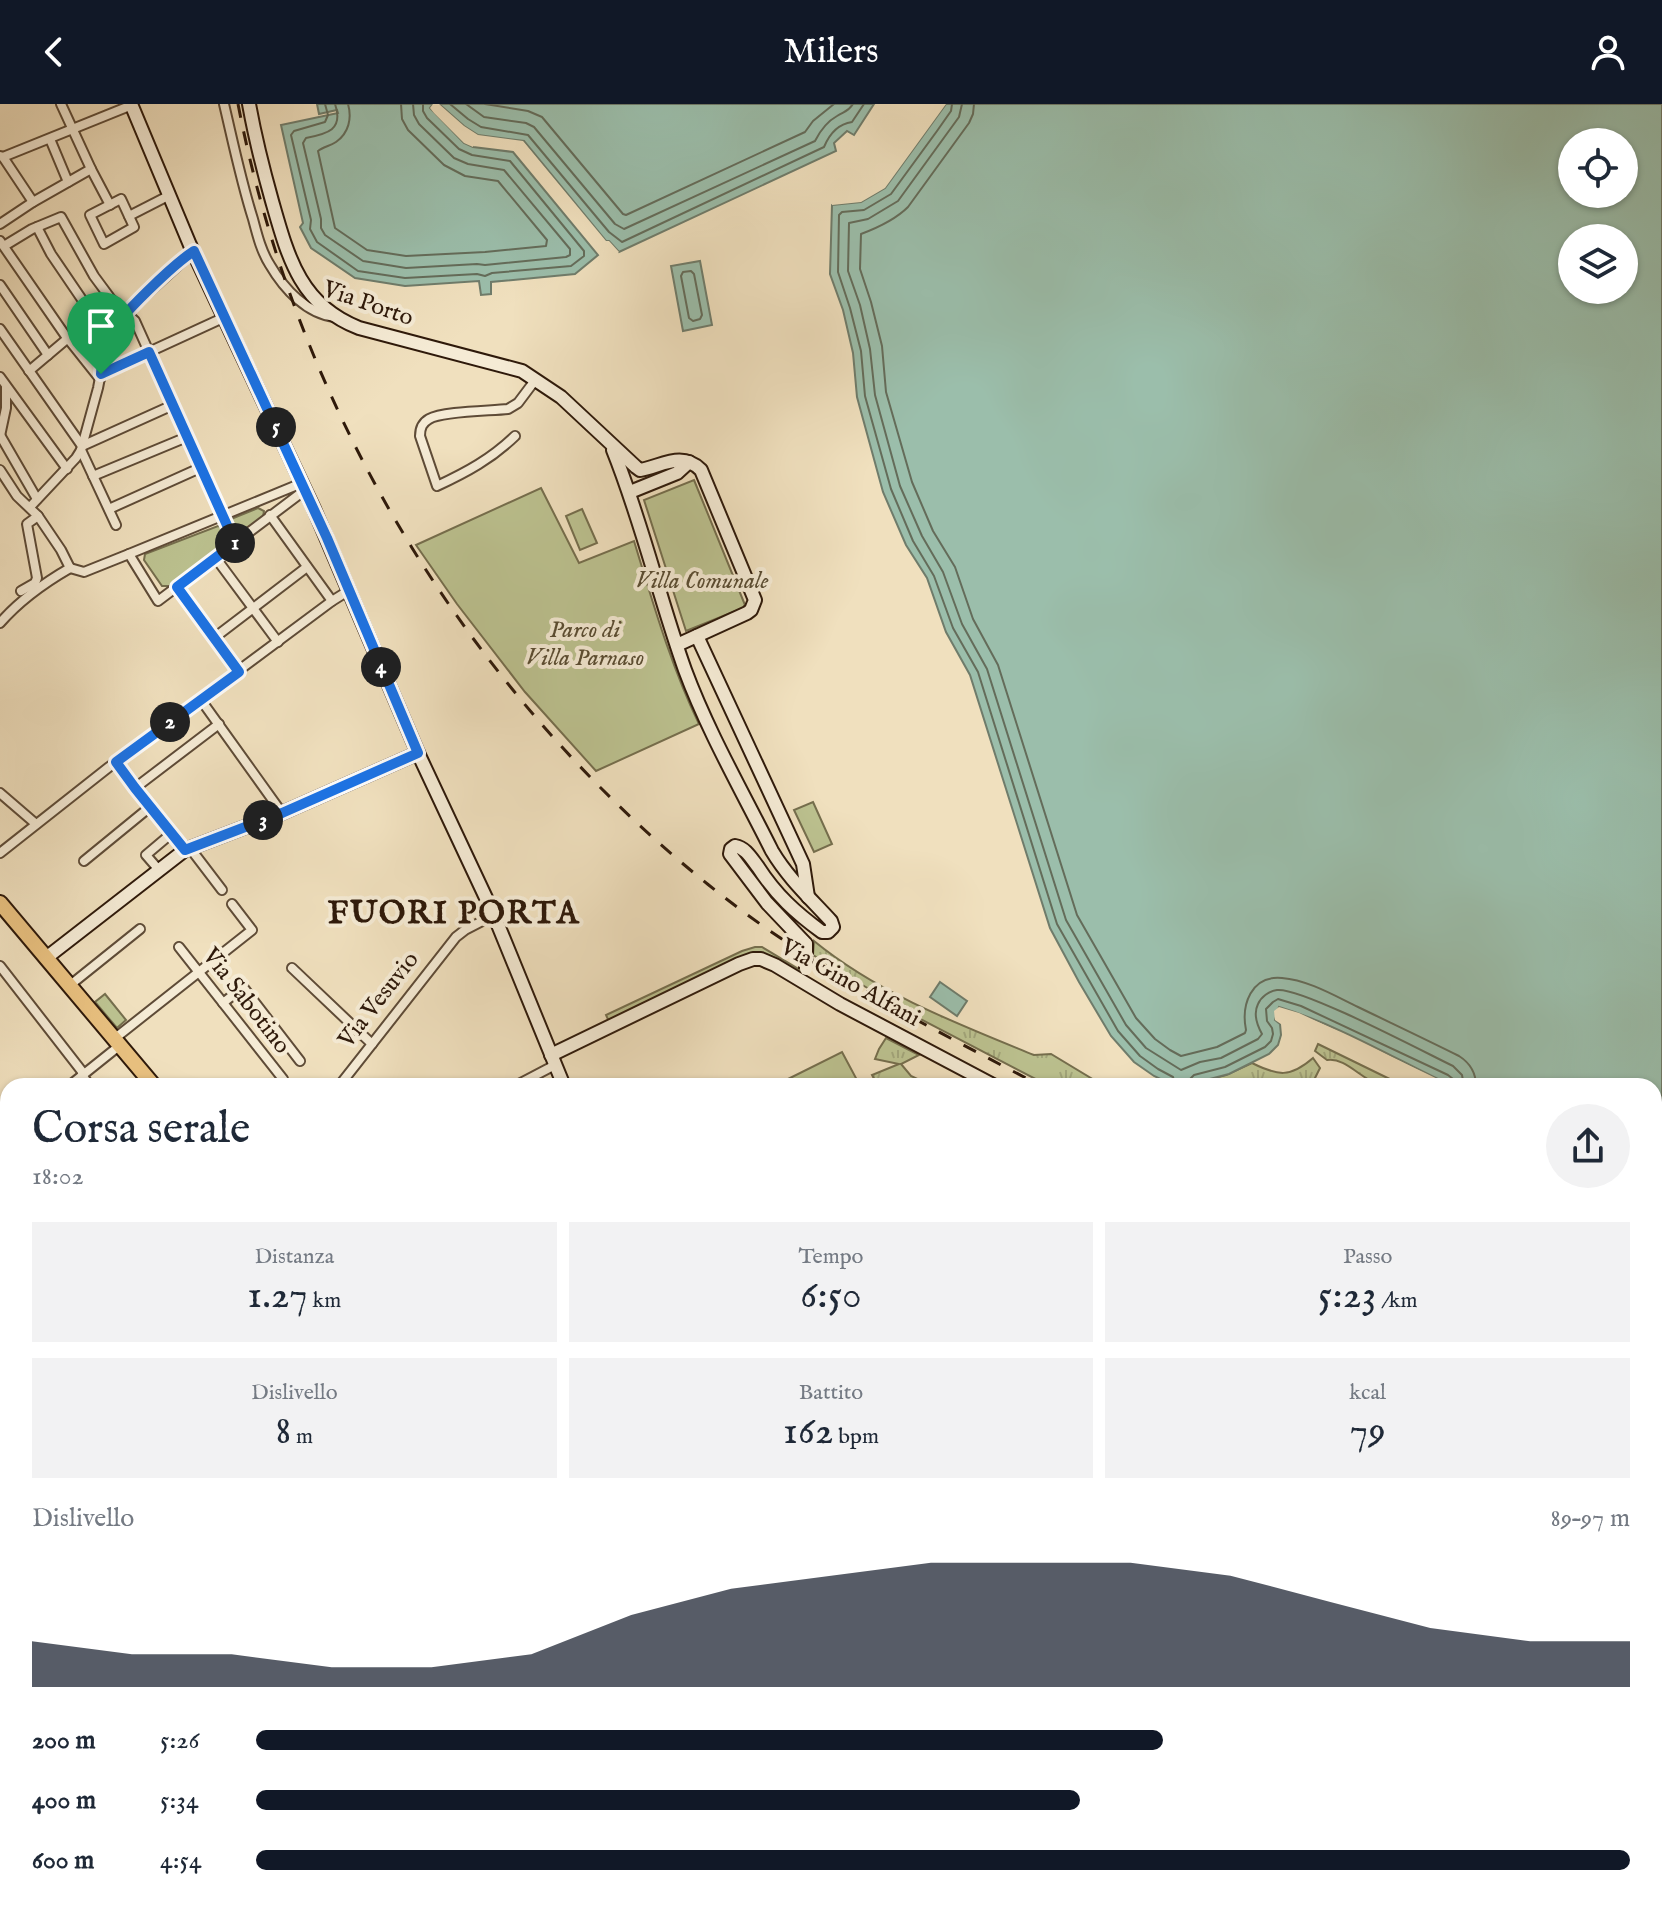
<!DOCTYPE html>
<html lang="it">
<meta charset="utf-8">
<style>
body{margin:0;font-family:"IM FELL English",serif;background:#f2f2f3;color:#1f2937;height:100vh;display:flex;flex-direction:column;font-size:30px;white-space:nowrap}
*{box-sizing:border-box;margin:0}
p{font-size:26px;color:#747a83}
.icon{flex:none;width:44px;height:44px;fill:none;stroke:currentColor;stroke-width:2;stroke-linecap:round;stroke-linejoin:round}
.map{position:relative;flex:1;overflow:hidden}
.drawer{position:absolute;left:0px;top:974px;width:1662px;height:830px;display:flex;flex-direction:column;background:#fff;border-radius:24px 24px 0 0;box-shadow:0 2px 6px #0004}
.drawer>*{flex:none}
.tools{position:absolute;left:1558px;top:24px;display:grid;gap:16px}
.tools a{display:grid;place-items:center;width:80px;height:80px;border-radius:50%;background:#fff;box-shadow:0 2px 6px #0004;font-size:40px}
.pin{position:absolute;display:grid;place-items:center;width:68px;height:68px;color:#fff;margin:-82px -34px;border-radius:50% 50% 50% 0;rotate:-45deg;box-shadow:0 0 8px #0007}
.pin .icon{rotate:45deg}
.km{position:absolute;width:40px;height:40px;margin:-20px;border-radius:50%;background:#222;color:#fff;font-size:22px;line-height:40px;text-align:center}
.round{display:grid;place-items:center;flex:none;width:84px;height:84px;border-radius:42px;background:#f2f2f3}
.headline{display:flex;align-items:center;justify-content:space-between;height:136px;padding:0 32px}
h1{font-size:44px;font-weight:600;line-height:60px}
.metrics{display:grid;grid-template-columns:repeat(3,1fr);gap:12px;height:136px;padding:8px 32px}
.metrics div{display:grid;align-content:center;border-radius:0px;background:#f2f2f3;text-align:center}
.metrics b{font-size:40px;font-weight:600}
.metrics small{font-size:22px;font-weight:400}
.metrics p{font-size:22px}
.chart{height:224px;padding:16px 32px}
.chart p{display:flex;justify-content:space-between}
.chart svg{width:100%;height:144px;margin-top:8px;fill:#111827;opacity:.7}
ul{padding:0 32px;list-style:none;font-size:26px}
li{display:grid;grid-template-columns:128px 96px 1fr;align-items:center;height:60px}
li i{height:20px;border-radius:10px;background:#111827}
header{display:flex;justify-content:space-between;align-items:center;height:104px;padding:0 32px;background:#111827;color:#fff;font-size:36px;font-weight:600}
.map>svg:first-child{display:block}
</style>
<header><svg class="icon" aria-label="back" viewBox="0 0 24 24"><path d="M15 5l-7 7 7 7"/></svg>Milers<svg class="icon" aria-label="person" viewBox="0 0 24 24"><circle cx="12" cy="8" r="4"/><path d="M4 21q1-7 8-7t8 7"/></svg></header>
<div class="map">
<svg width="1662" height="1803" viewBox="0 0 1662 1803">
<defs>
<pattern id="grass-tufts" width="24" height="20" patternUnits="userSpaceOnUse" patternTransform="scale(2)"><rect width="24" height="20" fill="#bcc290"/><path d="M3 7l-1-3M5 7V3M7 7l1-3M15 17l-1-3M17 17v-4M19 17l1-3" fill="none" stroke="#a2a67b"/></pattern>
</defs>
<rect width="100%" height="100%" fill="#f0e0be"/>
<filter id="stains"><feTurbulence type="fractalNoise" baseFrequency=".0025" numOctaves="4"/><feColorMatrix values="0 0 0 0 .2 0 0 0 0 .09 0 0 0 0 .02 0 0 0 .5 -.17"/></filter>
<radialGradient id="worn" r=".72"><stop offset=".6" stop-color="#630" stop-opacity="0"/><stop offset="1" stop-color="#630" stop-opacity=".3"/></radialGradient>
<g fill="url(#grass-tufts)" stroke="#756e4d" stroke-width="2">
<path d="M814,837C879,890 958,920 1034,951L1051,950L1104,982H1049L907,908L813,851Z"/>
<path d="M886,934L919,951L901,960L911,972L932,982L935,976L946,982H878L872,971L899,960L875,955L879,945Z"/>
<path d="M1318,940L1404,982C1396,982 1387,983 1378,980C1361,975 1345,953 1327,956L1315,947Z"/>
<path d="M1313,954L1320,964L1311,982H1216L1214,978L1204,982H1188L1206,976L1226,971L1252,959C1278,972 1290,974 1313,954Z"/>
</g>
<g fill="#bcc290" stroke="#756e4d" stroke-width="2">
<path d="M694,376L745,501L743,504L686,527L644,396Z"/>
<path d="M541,384L579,459L634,437C653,499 671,562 699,620L596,667L525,588L457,500L416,441Z"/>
<path d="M258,404L264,407L263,413L241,429L237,430L231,420V415Z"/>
<path d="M582,405L597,439L580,446L566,412Z"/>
<path d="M218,422L221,423L227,436V440L170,482H162L144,456L145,450Z"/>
<path d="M813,698L832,740L814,748L794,706Z"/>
<path d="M755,843H762L805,869L802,878L761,855L611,922L606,911L742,847Z"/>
<path d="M105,890L126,916L117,924L95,898Z"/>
<path d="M842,948L857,976L855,981L774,982Z"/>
</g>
<g fill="#9bbeab" stroke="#6f7c6b" stroke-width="2" fill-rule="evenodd">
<path d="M317,0H433L430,4L464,39L473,43L513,48L598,151L575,170L491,178V190L481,191L479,177L405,182L355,174L311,144L300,123L303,119L281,21L338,9L337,6L319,10Z"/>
<path d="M439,0H874L854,31L847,27L834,39L836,47L619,148L609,137H606L524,37L478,31L464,22Z"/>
<path d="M946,0H1662V1141L1654,1139V982H1448L1446,979C1392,953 1336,920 1279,903L1275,916L1280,920L1281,931L1278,941L1269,950L1229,970L1206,976L1188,982H1175L1154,972L1134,958L1111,932L1079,878L1050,824L970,571L946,528L927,474L906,441L883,388L857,293L853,249L843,206L830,170L832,101L861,98L885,84ZM1572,38H1624V90H1572ZM1572,134H1624V186H1572Z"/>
<path d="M700,157L712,221L683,227L671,162Z"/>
<path d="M940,878L967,897L957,912L930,893Z"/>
</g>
<g fill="#f0e0be">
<path d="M433,0H439L464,22L478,31L523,37L606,137H609L619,148L615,151L607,141L603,140L521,41L476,34L461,25L436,3L437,7L466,35L473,38V43L464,39L434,9L430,4Z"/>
<path d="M941,0H946L885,84L861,98L832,101L830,97L860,94L882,81Z"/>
<path d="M1279,903L1299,909L1329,923L1446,979L1448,982H1443L1327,926L1297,913L1280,908L1278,913L1283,917L1284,922L1275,916L1274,907Z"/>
</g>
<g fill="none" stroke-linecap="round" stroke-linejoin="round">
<g stroke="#646c5a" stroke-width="2">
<path d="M325,0L328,11L325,18L294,27L291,31L311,116L310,125L317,138L358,167L405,174L477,170L485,172L492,169L571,162L584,152V147L510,57L472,51L459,45L427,14L423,7V0"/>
<path d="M335,0C344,26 327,30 306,34L303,39L321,115V124L325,131L363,157L406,164L477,160L485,161L566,153L570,151V145L504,66L468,60L454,54L419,20L414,11L413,0"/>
<path d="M348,0C352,14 349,29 336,38C330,42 323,43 318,47L335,124L367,146L406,152L485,148L546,142L547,136L498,77L465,72L444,61L408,26L402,15L401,0"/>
<path d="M450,0L468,15L481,23L528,31L609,128L622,138L824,43C829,31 838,20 852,18L864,0"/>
<path d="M466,0L484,13L526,19L534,23L615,120L624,125L815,37C820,27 828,17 837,12C845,7 848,8 853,0"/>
<path d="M485,0L528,7L542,13L623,110L626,111L805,28L813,17L834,0"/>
<path d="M952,0L951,7L937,27L891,90L864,106L842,108L839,111L838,168L850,204L861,247L865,292L891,385L913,437L934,472L953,524L978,568L1057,820L1118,927L1140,952L1158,965L1173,973L1176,982"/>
<path d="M962,0L959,13L898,97L868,115L849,119L848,167L860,201L870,245L875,291L900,382L922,432L943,468L962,520L987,565L1066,816L1126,921L1146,944L1181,966L1200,958L1221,954L1258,935L1262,930C1257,921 1253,910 1258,900C1261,893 1269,887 1277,886C1301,883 1424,948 1453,962L1462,971L1464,982"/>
<path d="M974,0L973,10L969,19L908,103C895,116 877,124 861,130L860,165L871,198L882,242L886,288L912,378L933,427L955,463L973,515L998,561L1077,811L1136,914L1155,935L1170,946L1181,952L1217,943L1245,929L1246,926C1241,901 1251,871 1282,874C1308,876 1335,892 1358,903C1391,919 1425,935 1459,952C1470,959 1476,969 1476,982"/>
<path d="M691,167L694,170L702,211L700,215L693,217L689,214L681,172L683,168Z"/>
<path d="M1189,982L1190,975L1194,971L1225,963L1265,943L1271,937L1273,930L1272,924L1267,917L1266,905L1273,898L1278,895L1301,902L1448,971L1453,975L1454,982"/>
</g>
<g stroke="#5e4b37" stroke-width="12">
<g id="street">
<path d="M61,0L91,65L110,101"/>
<path d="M224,0C233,38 241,77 253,115C257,130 261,147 270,161C284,185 307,210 335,213"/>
<path d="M50,35L68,78"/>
<path d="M0,52L3,53L33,98"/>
<path d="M3,53L132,1"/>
<path d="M121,95L134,123L104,140L90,111Z"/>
<path d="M129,112L170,91"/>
<path d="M0,120L33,98L91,65"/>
<path d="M37,123L51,150L102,225"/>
<path d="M0,137L65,231L100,275"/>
<path d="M4,142L32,125L61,113L94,172L111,195L135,217L235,439"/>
<path d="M0,181L48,251"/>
<path d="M0,225L82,342L173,301"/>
<path d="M29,267L93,213"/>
<path d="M101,270L225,213"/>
<path d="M0,273L67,365"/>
<path d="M0,331L37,395"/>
<path d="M0,332L6,304V283"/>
<path d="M515,332C491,355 467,368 437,382L420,332C420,324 422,319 429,315C443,307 490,307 508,305L518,299L536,275"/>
<path d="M81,346L116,421"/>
<path d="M0,366L17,392L38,412L61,446L70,464"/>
<path d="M93,372L187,333"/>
<path d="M302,379L129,450L158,497L305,386"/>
<path d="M30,403L76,354L81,346L98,284L107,237L126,209L194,147"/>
<path d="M109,405L200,364"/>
<path d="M270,411L332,497"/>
<path d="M215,453L278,538"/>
<path d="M70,464L84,468L129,450"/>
<path d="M177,483L239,568"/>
<path d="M21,487L35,479L37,474L27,420L38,412"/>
<path d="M0,519C20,496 44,479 70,464"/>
<path d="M214,534L307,463"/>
<path d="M201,596L282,709"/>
<path d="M116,658L135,684L185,746"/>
<path d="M135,684L219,620"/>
<path d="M0,689L36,720"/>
<path d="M190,744L222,786"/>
<path d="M0,749L109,663L332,497L348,487"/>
<path d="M84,757L150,703"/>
<path d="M159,766L146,751L172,729"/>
<path d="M179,843L283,975"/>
<path d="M0,862L84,970"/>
<path d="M292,864L372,940"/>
<path d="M69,882L140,825"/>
<path d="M223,899L243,883L300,957"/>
<path d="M114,935L252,826L232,800"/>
<path d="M82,971L90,982"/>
<path d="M69,982L119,942"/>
<path d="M339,982L456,833L465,826L494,811"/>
<path d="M515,982L555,961"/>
<path d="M0,1038L8,1032"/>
<path d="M0,1088L8,1098"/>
<path d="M0,1178L8,1191"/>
<path d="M1654,1671L1662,1668"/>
<path d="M419,1796L422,1803"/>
<path d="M588,1796L592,1803"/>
<path d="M751,1796L754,1803"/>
<path d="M1312,1796L1316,1803"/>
<path d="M1643,1796L1646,1803"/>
<path d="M316,1803L330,1796"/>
<path d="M666,1803L685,1796"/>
</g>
</g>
<g stroke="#2e190a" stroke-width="16">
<g id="secondary">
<path d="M131,0L190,141L314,405L418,649L494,811L564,982"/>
<path d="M249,0C255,33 263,65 272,97C288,153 300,201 359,224L522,267L561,293L636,363L640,366C662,362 682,347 701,366L755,496L751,506L747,509L677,541"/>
<path d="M613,346C642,418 659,493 685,566C708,628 742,687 772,747C788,774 810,794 831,817L833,823L828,828H822C796,809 776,791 758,763C751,754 746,744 735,742L731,745L730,750L767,799L806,840"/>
<path d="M630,388L677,369L689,358"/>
<path d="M697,532L803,760L808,793"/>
<path d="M46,854L185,746L282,709L418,649"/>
<path d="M551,951L739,860L753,855H761L775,861L840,900L995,982"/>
<path d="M0,1405L8,1396"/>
<path d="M0,1772L8,1795"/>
<path d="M1379,1803L1393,1796"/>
</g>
</g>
<g stroke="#2e190a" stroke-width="18">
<g id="primary">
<path d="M0,799L154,982"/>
<path d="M909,1796L912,1803"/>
</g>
</g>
<g stroke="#2e190a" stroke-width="20">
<g id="highway">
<path d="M0,1533L8,1552"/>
<path d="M0,1579L8,1598"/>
<path d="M91,1796L94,1803"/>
<path d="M110,1796L113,1803"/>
</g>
</g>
<use href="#street" stroke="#f5ebd5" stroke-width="8"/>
<use href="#secondary" stroke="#f5ebd5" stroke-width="12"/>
<use href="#primary" stroke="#e8c07f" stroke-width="14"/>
<use href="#highway" stroke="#e8c07f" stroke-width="16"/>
<g stroke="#2e190a" stroke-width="3" stroke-dasharray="14 14" stroke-linecap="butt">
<path d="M238,0C300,321 486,618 749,812C841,879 941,929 1041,982"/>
<path d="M0,1154L8,1169"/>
<path d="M1654,1307L1662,1311"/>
<path d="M354,1796L358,1803"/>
</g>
<g stroke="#2e190a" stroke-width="16" stroke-linecap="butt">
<path id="secondary-bridge" d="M806,840V865"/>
</g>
<use href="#secondary-bridge" stroke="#f5ebd5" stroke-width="12"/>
</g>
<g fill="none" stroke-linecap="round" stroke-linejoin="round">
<g stroke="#fff" stroke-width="16">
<path id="route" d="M194,147L327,434L418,649L282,709L185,746L135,684L116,658L239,568L177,483L235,439L149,248L101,270C102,258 103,244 108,233C118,213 175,159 194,147Z"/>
</g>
<use href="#route" stroke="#1a73e8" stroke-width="10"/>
</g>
<g text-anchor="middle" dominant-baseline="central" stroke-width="8" stroke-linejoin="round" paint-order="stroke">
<g font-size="24" fill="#2e190a" stroke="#f5ebd5">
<text transform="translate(368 200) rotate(19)">Via Porto</text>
<text transform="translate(850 879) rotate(29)">Via Gino Alfani</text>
<text transform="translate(379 896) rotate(-52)">Via Vesuvio</text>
<text transform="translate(246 897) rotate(52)">Via Sabotino</text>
</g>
<g font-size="24" font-style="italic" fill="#594c32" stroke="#f5ebd5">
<text x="702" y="477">Villa Comunale</text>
<text x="585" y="526">Parco di<tspan x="585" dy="28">Villa Parnaso</tspan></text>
</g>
<g font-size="32" font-weight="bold" letter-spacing="2" fill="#2e190a" stroke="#f5ebd5">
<text x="454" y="810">FUORI PORTA</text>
</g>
</g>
<rect width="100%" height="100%" filter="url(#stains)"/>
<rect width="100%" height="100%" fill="url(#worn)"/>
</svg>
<div class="tools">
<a><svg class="icon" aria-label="locate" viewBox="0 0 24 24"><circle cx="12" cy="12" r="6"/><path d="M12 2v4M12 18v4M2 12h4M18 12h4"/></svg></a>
<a><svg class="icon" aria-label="layers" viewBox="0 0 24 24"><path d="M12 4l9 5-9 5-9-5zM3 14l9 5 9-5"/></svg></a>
</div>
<div class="pin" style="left:101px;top:270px;background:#1e9e55"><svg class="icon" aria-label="arrive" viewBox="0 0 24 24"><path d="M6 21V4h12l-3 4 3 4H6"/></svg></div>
<b class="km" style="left:235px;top:439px">1</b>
<b class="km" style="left:170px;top:618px">2</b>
<b class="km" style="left:263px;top:716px">3</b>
<b class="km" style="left:381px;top:563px">4</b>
<b class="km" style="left:276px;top:323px">5</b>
<section class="drawer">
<div class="headline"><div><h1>Corsa serale</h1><p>18:02</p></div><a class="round"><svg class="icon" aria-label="share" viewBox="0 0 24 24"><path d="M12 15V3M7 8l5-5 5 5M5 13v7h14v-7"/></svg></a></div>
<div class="metrics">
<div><p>Distanza</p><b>1.27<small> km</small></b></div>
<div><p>Tempo</p><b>6:50</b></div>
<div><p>Passo</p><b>5:23<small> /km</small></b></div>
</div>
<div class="metrics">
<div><p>Dislivello</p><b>8<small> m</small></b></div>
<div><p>Battito</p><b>162<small> bpm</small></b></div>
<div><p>kcal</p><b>79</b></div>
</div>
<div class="chart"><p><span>Dislivello</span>89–97 m</p>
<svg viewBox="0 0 160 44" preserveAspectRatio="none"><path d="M0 44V30L10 34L20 34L30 38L40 38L50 34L60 22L70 14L80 10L90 6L100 6L110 6L120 10L130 18L140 26L150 30L160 30V44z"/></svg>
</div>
<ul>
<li><b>200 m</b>5:26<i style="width:66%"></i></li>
<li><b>400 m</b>5:34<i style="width:60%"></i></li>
<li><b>600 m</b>4:54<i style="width:100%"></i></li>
</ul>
</section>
</div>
